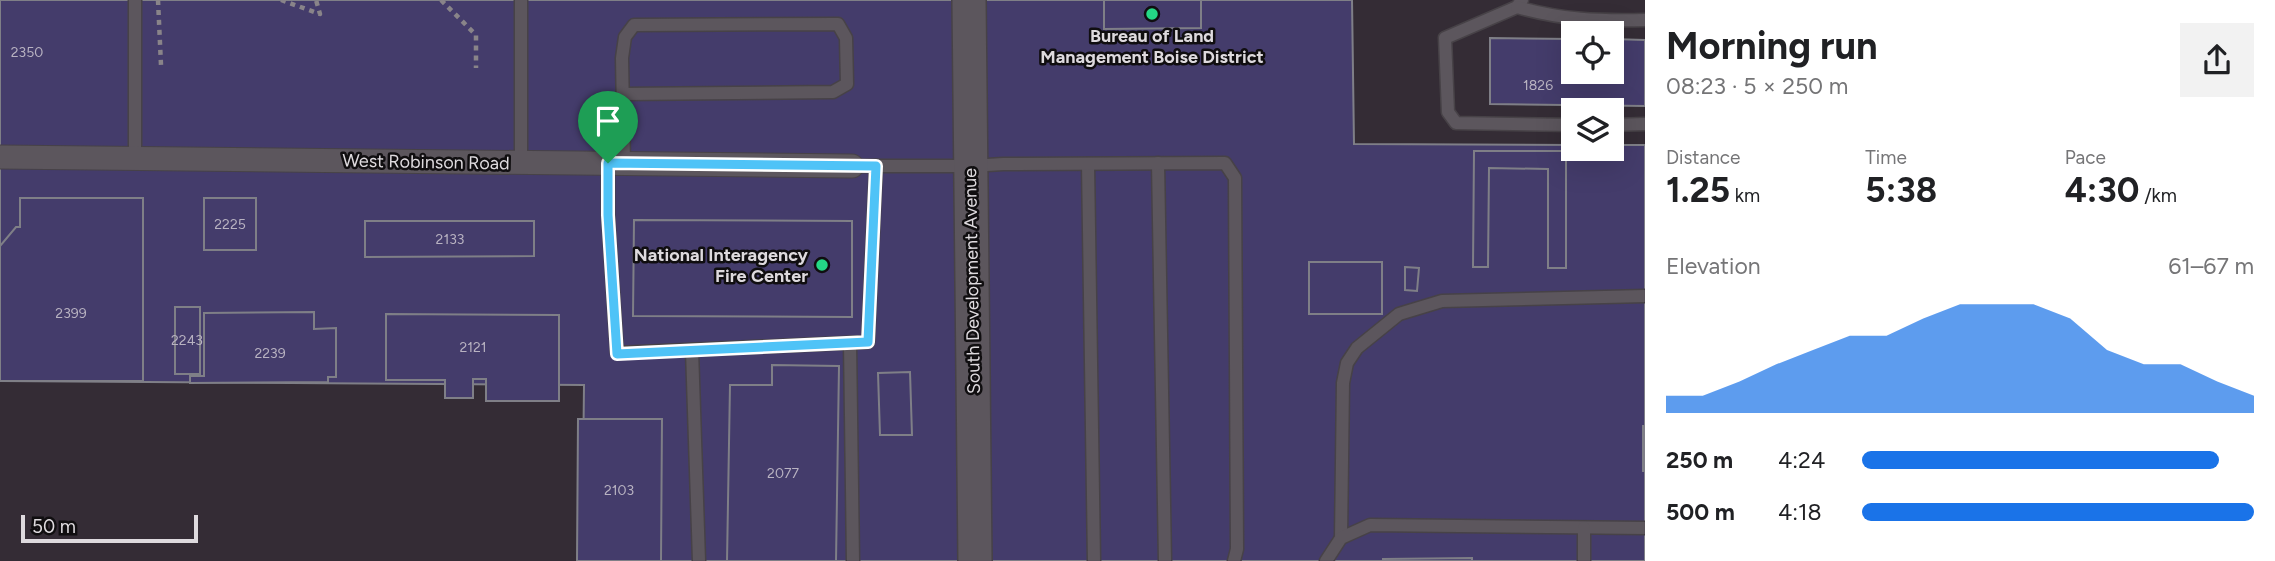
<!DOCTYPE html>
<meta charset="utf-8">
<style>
body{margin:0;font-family:Figtree,sans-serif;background:#f2f2f2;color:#202124;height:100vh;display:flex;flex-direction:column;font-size:26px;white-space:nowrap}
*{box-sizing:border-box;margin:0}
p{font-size:23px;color:#757577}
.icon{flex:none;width:38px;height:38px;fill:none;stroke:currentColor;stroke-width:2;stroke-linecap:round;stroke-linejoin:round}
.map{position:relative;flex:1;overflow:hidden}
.sheet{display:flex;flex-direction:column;background:#fff;width:630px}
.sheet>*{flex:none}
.buttons{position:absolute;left:1561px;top:21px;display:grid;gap:14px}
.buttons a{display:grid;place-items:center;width:63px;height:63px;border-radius:0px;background:#fff;box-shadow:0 7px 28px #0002;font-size:35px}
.scale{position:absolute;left:21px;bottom:18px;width:177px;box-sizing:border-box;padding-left:7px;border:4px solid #dedade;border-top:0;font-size:19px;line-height:24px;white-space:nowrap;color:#dedade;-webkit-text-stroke:5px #100e10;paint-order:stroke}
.pin{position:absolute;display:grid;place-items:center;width:60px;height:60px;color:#fff;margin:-72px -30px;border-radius:50% 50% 50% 0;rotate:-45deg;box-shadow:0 0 7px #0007}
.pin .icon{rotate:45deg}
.round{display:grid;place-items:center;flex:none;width:74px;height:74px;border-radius:0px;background:#f2f2f2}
.headline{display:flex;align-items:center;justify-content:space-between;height:119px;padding:0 21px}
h1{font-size:38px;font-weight:700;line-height:52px}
.stats{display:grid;grid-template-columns:repeat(3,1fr);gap:10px;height:119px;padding:7px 21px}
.stats div{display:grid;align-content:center}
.stats b{font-size:35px;font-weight:700}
.stats small{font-size:19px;font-weight:400}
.stats p{font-size:19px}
.chart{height:196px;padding:14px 21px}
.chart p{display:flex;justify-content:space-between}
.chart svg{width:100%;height:126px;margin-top:7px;fill:#1a73e8;opacity:.7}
ul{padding:0 21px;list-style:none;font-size:23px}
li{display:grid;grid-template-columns:112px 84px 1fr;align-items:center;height:52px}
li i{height:18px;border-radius:9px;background:#1a73e8}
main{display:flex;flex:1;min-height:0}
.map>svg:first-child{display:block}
</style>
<main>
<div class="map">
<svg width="1645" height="561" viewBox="0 0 1645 561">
<rect width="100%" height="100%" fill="#292429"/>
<g fill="#342c35" fill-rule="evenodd">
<path d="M1352,0H1645V145H1612V110H1573V145L1354,144ZM1573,33H1612V72H1573Z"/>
<path d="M0,381L584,385L582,561H0Z"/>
</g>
<g fill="#443c6b" stroke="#7f7f87" stroke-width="2">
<path d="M0,0H53L54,104L0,103Z"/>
<path d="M0,0H1352L1354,144L1573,145V149H1612V145H1645V561H582L584,385L0,381Z"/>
<path d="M1104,0H1201V28L1104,29Z"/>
<path d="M1490,38L1573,39V72H1612V39L1645,40V106L1490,104Z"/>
<path d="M1474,151H1566V268H1548V169L1489,168L1488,267H1473Z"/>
<path d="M20,198H143V381H0V246L16,227H20Z"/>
<rect x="204" y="198" width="52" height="52"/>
<path d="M634,220L852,221V317L633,316Z"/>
<path d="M365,221H534V256L365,257Z"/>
<rect x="1309" y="262" width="73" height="52"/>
<path d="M1405,267L1419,268L1417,291L1405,290Z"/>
<rect x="175" y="307" width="25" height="67"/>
<path d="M314,312V329L336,328V377H328V382L190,383V376H204V313Z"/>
<path d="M386,314L559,315V401H486V379H473V398H445V380H386Z"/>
<path d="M772,365L839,366L836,561H727L730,385H772Z"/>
<path d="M910,372L912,435H880L878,373Z"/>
<path d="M578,419H662L661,561H577Z"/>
<rect x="1643" y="426" width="2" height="45"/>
<path d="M1472,558V561H1383V559Z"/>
</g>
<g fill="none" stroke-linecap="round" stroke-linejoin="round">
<g stroke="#474247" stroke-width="15">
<g id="lane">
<path d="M1522,0L1517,7L1445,38L1448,112L1456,123L1573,125"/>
<path d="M1517,7C1563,20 1598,21 1645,20"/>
<path d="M623,94L833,92L847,84L846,38L838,24L634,25L625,37L622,58L624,164"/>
<path d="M1612,125L1645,124"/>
<path d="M135,159V0"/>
<path d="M521,162V0"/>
<path d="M608,163V215L617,353L868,342L876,166"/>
<path d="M1158,163L1165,561"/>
<path d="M1088,164L1094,561"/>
<path d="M852,166H971L1003,164L1225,163L1235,178L1237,549L1234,561"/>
<path d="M850,343L853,561"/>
<path d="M692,350L699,561"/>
<path d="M1341,538L1343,383L1347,363L1357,348L1399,314L1442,301L1645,296"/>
<path d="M1326,561L1341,538L1370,525L1645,528"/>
<path d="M1584,561V528"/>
</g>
</g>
<g stroke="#474247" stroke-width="25">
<path id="street" d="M0,157L852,166"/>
</g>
<g stroke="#474247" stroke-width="36">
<path id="secondary" d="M969,0L975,561"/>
</g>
<g stroke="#898489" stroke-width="4.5" stroke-dasharray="5 5" stroke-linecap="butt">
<path d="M158,0L161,65"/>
<path d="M281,0L320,14L316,0"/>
<path d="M441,0L476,35V68"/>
</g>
<use href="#lane" stroke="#5c565d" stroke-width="12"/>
<use href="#street" stroke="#5c565d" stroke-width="23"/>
<use href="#secondary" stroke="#5c565d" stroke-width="33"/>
</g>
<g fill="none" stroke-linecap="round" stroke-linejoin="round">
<g stroke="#fff" stroke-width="14">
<path id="route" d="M608,163L876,166L868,342L617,354L608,215Z"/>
</g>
<use href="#route" stroke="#4fc3f7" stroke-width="9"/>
</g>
<g fill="#24d886" stroke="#100e10" stroke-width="2.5">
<circle cx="1152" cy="14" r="7"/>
<circle cx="822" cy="265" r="7"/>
</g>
<g text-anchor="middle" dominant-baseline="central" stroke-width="5" stroke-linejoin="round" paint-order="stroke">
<g font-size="14" fill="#b8b2c1">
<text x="27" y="52">2350</text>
<text x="1538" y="85">1826</text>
<text x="230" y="224">2225</text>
<text x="450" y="239">2133</text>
<text x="71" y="313">2399</text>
<text x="187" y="340">2243</text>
<text x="473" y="347">2121</text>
<text x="270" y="353">2239</text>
<text x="783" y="473">2077</text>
<text x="619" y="490">2103</text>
</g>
<g font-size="18" font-weight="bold" fill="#dedade" stroke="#100e10">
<text x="1152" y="36">Bureau of Land<tspan x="1152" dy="21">Management Boise District</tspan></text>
<text x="808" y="255" text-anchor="end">National Interagency<tspan x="808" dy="21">Fire Center</tspan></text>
</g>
<g font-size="18" fill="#dedade" stroke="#100e10">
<text transform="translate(426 162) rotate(1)">West Robinson Road</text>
<text transform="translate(972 281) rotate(-91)">South Development Avenue</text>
</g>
</g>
</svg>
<div class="buttons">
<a><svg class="icon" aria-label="locate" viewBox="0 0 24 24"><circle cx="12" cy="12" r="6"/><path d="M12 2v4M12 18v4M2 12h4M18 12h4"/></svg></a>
<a><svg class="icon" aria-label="layers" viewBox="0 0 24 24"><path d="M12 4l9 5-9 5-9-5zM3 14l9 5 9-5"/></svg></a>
</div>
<div class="scale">50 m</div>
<div class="pin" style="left:608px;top:163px;background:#1e9e55"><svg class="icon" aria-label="arrive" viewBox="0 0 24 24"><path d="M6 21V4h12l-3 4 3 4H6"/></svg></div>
</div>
<section class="sheet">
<div class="headline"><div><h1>Morning run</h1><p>08:23 · 5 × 250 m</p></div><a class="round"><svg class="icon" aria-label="share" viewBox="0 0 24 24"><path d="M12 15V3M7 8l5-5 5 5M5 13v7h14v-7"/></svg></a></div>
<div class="stats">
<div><p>Distance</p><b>1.25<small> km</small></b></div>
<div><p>Time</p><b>5:38</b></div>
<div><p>Pace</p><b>4:30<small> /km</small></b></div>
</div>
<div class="chart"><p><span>Elevation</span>61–67 m</p>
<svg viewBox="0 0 160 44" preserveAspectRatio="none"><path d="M0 44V38L10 38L20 33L30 27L40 22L50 17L60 17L70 11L80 6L90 6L100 6L110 11L120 22L130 27L140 27L150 33L160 38V44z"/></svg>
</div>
<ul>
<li><b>250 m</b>4:24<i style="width:91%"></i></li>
<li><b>500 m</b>4:18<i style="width:100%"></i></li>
</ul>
</section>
</main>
